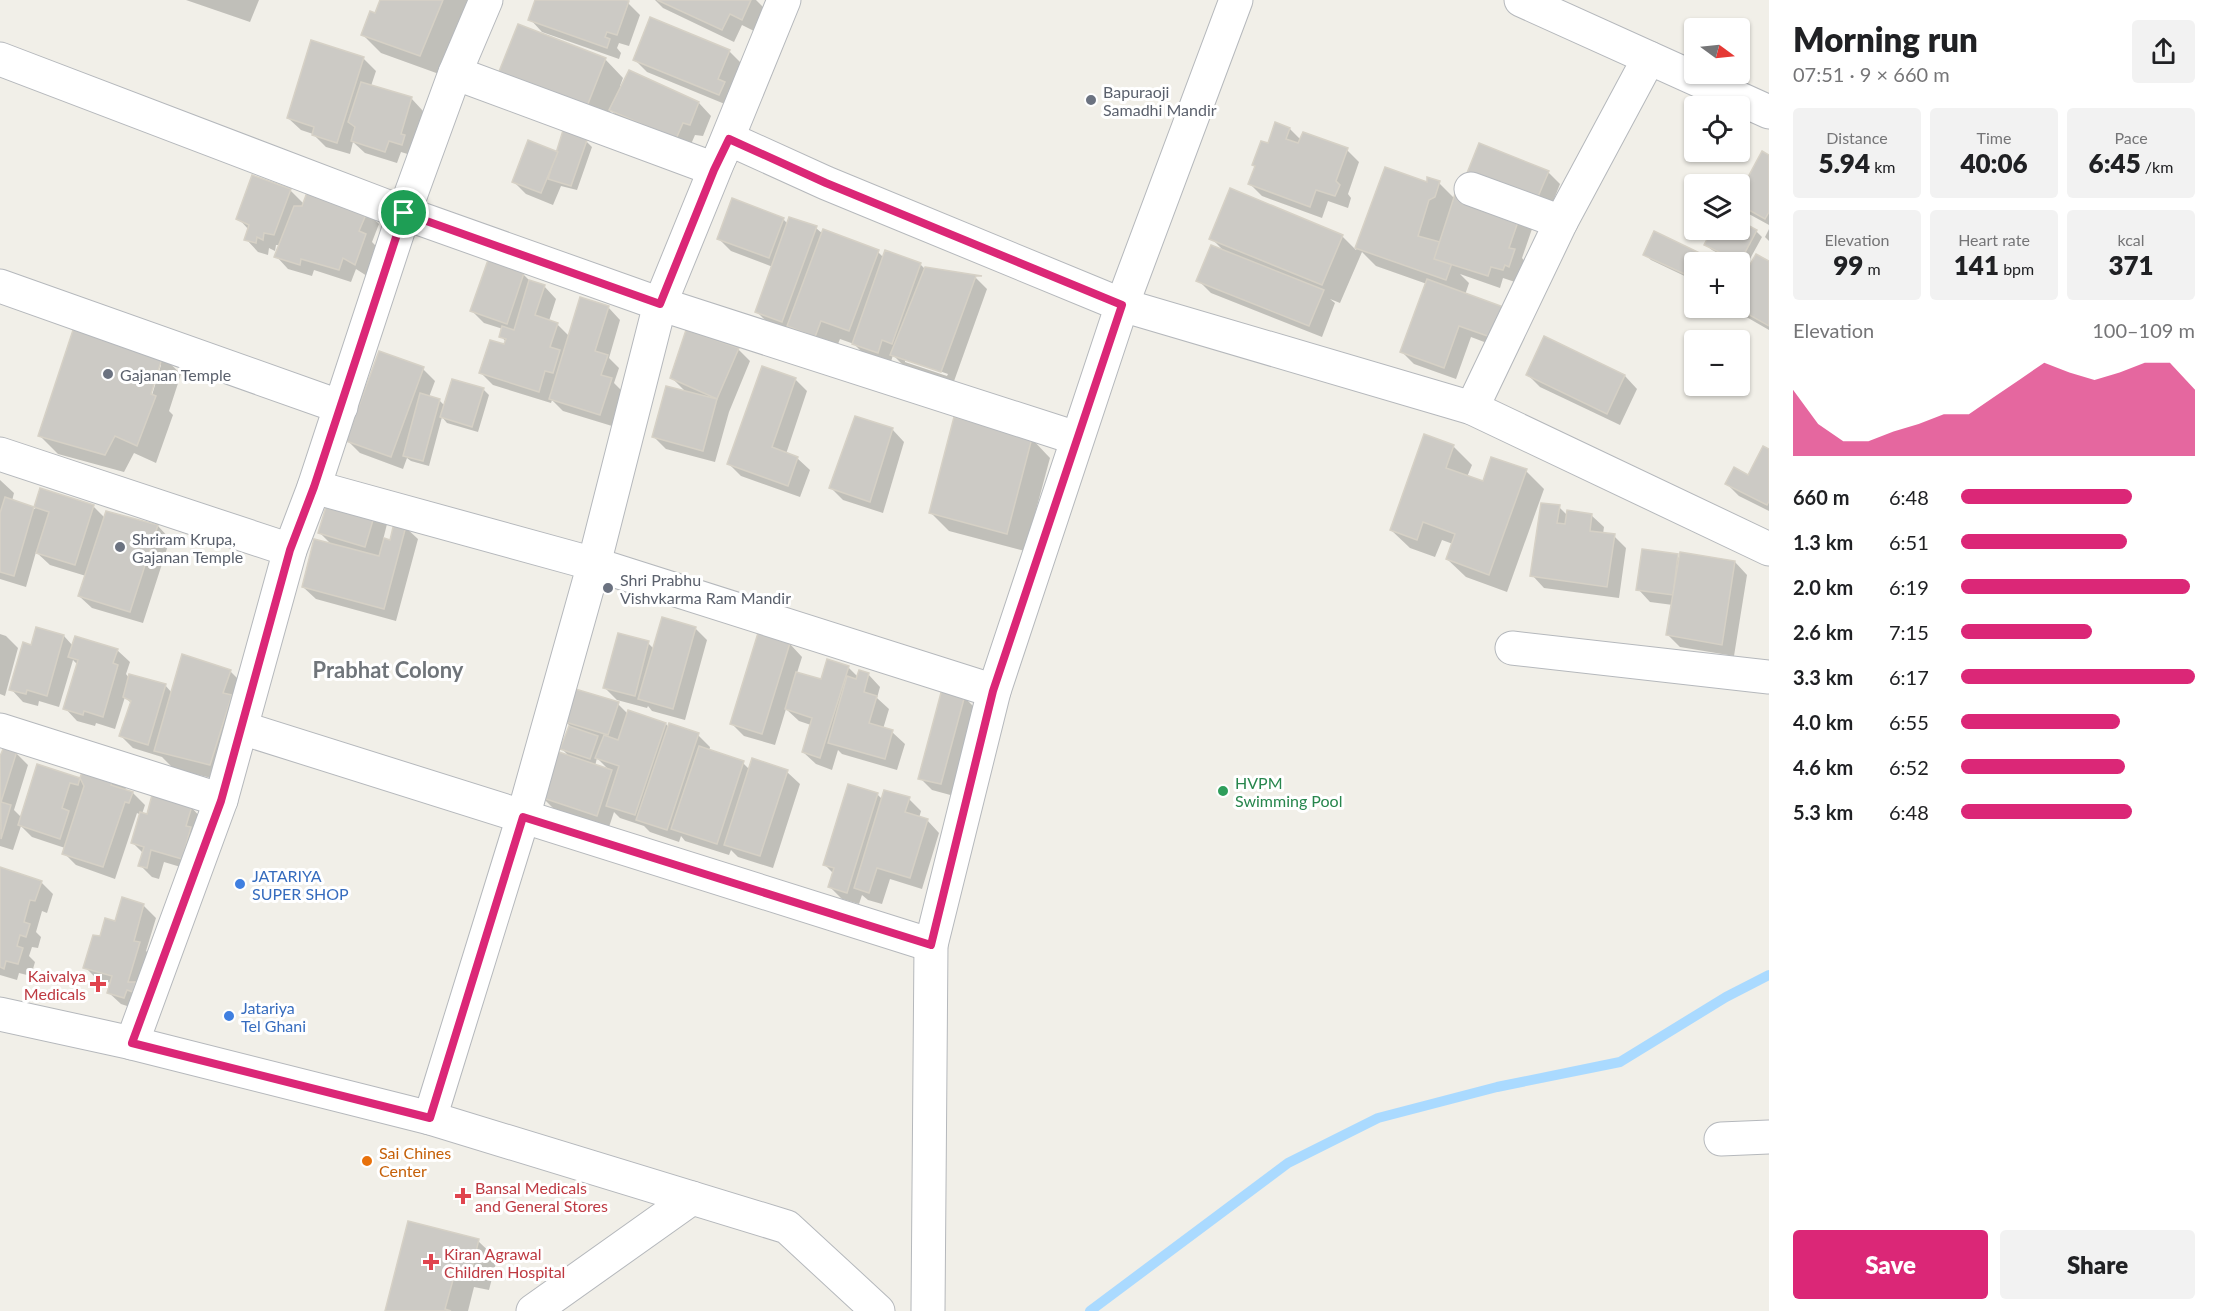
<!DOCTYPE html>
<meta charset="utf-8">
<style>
body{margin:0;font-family:Lato,sans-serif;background:#f2f2f2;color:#202124;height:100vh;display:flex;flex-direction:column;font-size:22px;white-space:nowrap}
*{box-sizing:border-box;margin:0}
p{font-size:20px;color:#757577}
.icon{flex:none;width:33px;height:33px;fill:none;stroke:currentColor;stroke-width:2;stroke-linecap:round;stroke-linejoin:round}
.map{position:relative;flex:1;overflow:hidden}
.panel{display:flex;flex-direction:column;background:#fff;width:450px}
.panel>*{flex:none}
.needle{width:39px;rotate:105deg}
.buttons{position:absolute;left:1684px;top:18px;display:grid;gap:12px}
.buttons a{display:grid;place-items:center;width:66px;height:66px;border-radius:6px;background:#fff;box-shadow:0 2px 4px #0004;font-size:30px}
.pin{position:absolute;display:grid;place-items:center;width:51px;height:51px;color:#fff;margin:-26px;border:3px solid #fff;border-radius:50%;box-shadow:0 2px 6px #0007}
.round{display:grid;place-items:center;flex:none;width:63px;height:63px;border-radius:6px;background:#f2f2f2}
.overview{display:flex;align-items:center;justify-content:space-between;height:102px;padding:0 24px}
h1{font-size:33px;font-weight:800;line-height:45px}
.figures{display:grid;grid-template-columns:repeat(3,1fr);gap:9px;height:102px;padding:6px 24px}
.figures div{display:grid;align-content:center;border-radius:6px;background:#f2f2f2;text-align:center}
.figures b{font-size:26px;font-weight:800}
.figures small{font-size:16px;font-weight:400}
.figures p{font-size:16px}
.chart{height:168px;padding:12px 24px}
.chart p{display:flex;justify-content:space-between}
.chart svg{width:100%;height:108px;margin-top:6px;fill:#db2777;opacity:.7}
.action{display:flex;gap:12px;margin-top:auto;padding:12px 24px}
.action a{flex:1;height:69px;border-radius:6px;background:#db2777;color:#fff;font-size:24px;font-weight:800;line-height:69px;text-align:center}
.action a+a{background:#f2f2f2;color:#202124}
ul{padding:0 24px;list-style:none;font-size:20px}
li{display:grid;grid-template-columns:96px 72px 1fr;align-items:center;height:45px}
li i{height:15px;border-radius:8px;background:#db2777}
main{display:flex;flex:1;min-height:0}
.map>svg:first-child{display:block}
</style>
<main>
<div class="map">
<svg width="1769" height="1311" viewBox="0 0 1769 1311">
<rect width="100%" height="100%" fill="#f1efe8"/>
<g fill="#0003" fill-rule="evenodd">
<path d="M186,0H259L250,22Z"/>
<path d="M382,0H468L439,74L381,53L363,35L375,15Z"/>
<path d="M536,0H620L628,3L640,15L629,46L619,43L617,48L621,53L619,59L542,32L530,19Z"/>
<path d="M655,0H756L765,9L754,31L742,25L734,42L663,8Z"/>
<path d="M729,51L741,63L732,107L647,72L635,60Z"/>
<path d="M363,58L376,71L371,86L411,98L423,111L413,146L414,156L401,152L397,163L365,153L353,142L350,154L326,147L313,134L301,130L288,118Z"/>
<path d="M605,59L623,78L620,86L622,87L630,72L699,103L711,116L703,136L695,135L688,151L623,122L611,110L603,131L516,97Z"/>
<path d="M1276,124L1290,129L1301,140L1347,150L1359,162L1348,194L1351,198L1348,208L1328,201L1322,218L1262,196L1250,184Z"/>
<path d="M586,141L592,147L577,190L561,186L553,205L526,194L513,181L557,153Z"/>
<path d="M1480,145L1548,172L1560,184L1547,217Z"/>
<path d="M1769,157V225L1749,214L1740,205V195Z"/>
<path d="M1386,169L1429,184L1439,183L1455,199L1533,226L1522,258L1526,263L1515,282L1503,278L1500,288L1460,274L1469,283L1465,295L1508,351L1471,337L1456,379L1414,364L1402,352L1427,284L1376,266L1362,252L1340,303L1330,299L1335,303L1322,337L1211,293L1198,280L1225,252L1211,238L1342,236L1356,250Z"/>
<path d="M290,190L304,204L367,212L379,224L372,242L378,248L367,276L356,269L351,282L314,270L312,276L288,269L276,256L280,245H276L275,251L269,248L268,255L258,252L246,239L249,230L238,218Z"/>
<path d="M783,219L788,224L816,228L823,234L878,252L884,258L920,264L925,269L975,277L987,289L953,384L905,367L893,355L890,365L866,356L854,344L840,339L834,354L769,324L757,312L773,267L731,251L718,238ZM905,359L948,374L947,376L905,362Z"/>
<path d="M1740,223L1756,231L1762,237L1745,268L1740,265V262H1735L1712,250L1706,245L1714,230H1722L1729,233L1730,230H1740Z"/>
<path d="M1769,229V241L1765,237Z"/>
<path d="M1645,254L1701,256L1707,261L1695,262V281L1651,260Z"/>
<path d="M1769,263V330L1743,315L1735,308H1740V285Z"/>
<path d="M523,274L532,283L544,286L556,299L549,321L557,324L570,337L608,307L620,320L609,358L619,368L614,383L623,392L612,426L563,411L552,400L551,403L493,385L481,373L506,342L501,336L503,329L484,323L472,311Z"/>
<path d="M1545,338L1625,376L1637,389L1620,425L1540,387L1528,375Z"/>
<path d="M738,349L750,361L729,412L715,462L666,449L654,437L686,392L672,378Z"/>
<path d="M162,356L181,374L169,411L173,415L156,463L134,453L124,472L58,454L40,436ZM159,363L161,365L150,402L147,401Z"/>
<path d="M423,369L435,381L429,397L439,400L445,406L483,389L489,395L478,432L447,423L442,417L429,466L411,461L407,458L403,469L360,453L348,441Z"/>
<path d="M795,379L807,391L786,454L797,458L810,470L800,497L741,476L729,464Z"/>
<path d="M892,429L904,442L883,513L843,500L831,488Z"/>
<path d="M1032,439L1050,458L1025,551L949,531L930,512Z"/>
<path d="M1453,446L1472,465L1467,477L1484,483L1526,471L1544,489L1507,592L1466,577L1447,559L1453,544L1442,540L1435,557L1410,548L1391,530Z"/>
<path d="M1769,451V511L1739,496L1727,484L1749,477Z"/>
<path d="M0,480L14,493L12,501L35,509L41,490L93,506L105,518L158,526L170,539L143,623L92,608L79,596L86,576L50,565L36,552L26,587L0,579Z"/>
<path d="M330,499L387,524L383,540L391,542L405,527L418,539L396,621L316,599L303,587L333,546L320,533Z"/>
<path d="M1559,507L1568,516L1591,515L1604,527L1603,534L1614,536L1626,548L1619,598L1544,588L1532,575Z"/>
<path d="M1677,556L1680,559L1735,562L1747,575L1734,656L1680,647L1668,635L1673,605L1650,602L1638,589Z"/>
<path d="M695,628L707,640L685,720L652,711L648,706L647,708L617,700L605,688L648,643L654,649Z"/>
<path d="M0,634L6,636L18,648L5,696L0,694Z"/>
<path d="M759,635L790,644L802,657L797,673L822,681L848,667L858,677L868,674L880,687L877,698L889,709L883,729L892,732L905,744L897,770L842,754L838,750L832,770L816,764L803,752L811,725L799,721L786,709L775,745L744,736L732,724Z"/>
<path d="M64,636L73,646L117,650L130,662L126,674L129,678L165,685L172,693L230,671L248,689L228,782L174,769L162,757L133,748L121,736L132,704L125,697L115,729L96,723L95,726L77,721L65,708L78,665L73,660L59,707L39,701L38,706L23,702L11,689L32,646Z"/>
<path d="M964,697L976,709L954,796L932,790L920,778Z"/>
<path d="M618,704L628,714L629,712L666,724L669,728L698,735L710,747L709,751L743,763L750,770L787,772L800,784L773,868L738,857L731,850L729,855L685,841L681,836L679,842L650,832L644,826L620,818L614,812L609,827L554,809L542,797L571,758L562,749L570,726L564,720ZM597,758L609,770L595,766Z"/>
<path d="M16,753L28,765L14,810L22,818L38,766L81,780L86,765L126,787L125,791L133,793L145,805L142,814L148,816L191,807L203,820L194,871L164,862L159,879L152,877L140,865L143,853L133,843L141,815L137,813L115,879L76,865L64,853L65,848L32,837L21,826L13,850L0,846V757Z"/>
<path d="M877,794L882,799H909L921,811L919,818L927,820L939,833L922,889L890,879L882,904L868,900L862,895L859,904L842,899L830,887L834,874L824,864Z"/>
<path d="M0,869L41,882L53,894L47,913L42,911L36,932L41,937L38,948L32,947L29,956L35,962L31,976L19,973L17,980L0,975Z"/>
<path d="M143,905L156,918L146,951L152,956L136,1009L121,1004L108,992L111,983L97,979L85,967L101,938L116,923Z"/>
<path d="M478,1241L497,1259L489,1290L474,1287L468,1311H387Z"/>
</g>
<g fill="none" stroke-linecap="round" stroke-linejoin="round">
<path stroke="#aadaff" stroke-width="10" d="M1090,1311L1288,1163L1378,1118L1497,1087L1620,1062L1726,997L1769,975"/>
</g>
<g fill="#cccac5" stroke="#d6d1c6" stroke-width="1.5">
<path d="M380,0H443L420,56L361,35L370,11L375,13Z"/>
<path d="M535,0H625L629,1L617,35L607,32L605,37L610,39L607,48L528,20Z"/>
<path d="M657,0H751L742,20L730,14L722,30Z"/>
<path d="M650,17L730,50L718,79L725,82L719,95L633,60Z"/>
<path d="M518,24L606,58L584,114L496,79Z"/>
<path d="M311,40L364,57L337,143L312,135L314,127L287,118Z"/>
<path d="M629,70L699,102L690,125L683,123L676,139L609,110Z"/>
<path d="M361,82L412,97L401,134L405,135L402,145L389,141L385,152L351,141L355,127L348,122Z"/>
<path d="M1275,122L1290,128L1286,139L1298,143L1303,132L1348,148L1336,181L1340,185L1335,196L1316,190L1310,207L1248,184L1255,166L1252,165L1261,141L1268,143Z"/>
<path d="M564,127L587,140L571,186L548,179Z"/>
<path d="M528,140L558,152L541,193L512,182Z"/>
<path d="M1479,143L1549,171L1534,206L1465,178Z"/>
<path d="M1762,151L1769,155V212L1765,219L1740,205V192Z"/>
<path d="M1385,167L1427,182V177L1440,181L1435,197L1429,200L1418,236L1440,242L1435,258L1452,263L1446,280L1355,248Z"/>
<path d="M252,175L291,189L274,235L264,233L263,240L257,237L256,243L244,240L249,225L236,219Z"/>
<path d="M309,187L368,210L359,231L366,234L355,265L343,258L339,270L301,259L300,265L274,257L294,206H302Z"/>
<path d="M1230,188L1343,235L1322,285L1209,239Z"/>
<path d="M1456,191L1521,213L1509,248L1515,249L1509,267L1505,265L1503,270L1491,267L1488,276L1434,259Z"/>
<path d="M732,198L784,218L769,258L717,239Z"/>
<path d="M789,217L817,226L782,322L755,312Z"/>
<path d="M1740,221L1757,230L1740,262L1704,245L1712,230H1740Z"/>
<path d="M823,229L879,250L849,331L821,321L815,337L787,326Z"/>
<path d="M1654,231L1702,254L1698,262H1695V269L1691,277L1643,255Z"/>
<path d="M1211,245L1324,290L1309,326L1196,281Z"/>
<path d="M885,250L921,263L892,344L882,340L878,353L852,344Z"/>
<path d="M1756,254L1769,261V326L1737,308H1740V282Z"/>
<path d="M488,260L524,273L507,324L470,311Z"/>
<path d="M925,267L982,276H976L941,372L890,355Z"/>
<path d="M1427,279L1506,308L1496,339L1459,326L1444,368L1400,352Z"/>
<path d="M529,280L545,285L535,315L558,323L550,347L560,350L553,373L545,371L539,392L479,373L490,340L504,344L506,339L499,337L502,326L514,330Z"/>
<path d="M580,297L609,306L595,351L608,355L601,375L612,378L600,415L549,399Z"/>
<path d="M76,321L163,355L151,394L156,396L137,446L115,436L105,455L38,436Z"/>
<path d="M686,330L739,348L717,399L670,378Z"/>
<path d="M1544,336L1625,375L1607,414L1526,375Z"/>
<path d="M379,351L424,367L391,457L346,441Z"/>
<path d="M762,366L796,378L772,447L798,457L788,486L727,464Z"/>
<path d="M452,379L484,388L472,427L440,417Z"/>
<path d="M666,386L717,399L703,451L652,437Z"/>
<path d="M420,393L440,399L423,461L403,456Z"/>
<path d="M855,416L893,428L870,502L829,488Z"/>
<path d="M954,417L1032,438L1007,534L929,513Z"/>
<path d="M1424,434L1454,445L1446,468L1483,481L1491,457L1527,469L1489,575L1446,559L1455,534L1423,522L1417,540L1390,530Z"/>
<path d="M1763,446L1769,449V501L1767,505L1725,484L1734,467L1748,475Z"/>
<path d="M40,488L94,505L75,565L36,553L49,512L34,507Z"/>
<path d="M5,497L34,507L14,576L0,572V513Z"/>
<path d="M329,497L376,510L365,547L318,533Z"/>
<path d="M1541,503L1560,505L1557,523L1565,524L1567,510L1592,514L1590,531L1615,534L1607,587L1530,576Z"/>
<path d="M106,511L158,525L130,612L78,596Z"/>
<path d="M394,523L406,526L384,609L302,587L314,539L379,556L384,538L390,540Z"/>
<path d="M1642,549L1678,554L1673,595L1636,590Z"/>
<path d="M1680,552L1735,561L1722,645L1666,635Z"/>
<path d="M662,617L696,627L673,709L638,699Z"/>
<path d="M36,627L64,635L47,696L27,690L26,694L9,690L23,642L31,645Z"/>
<path d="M618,633L649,641L635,696L603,688Z"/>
<path d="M758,633L790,643L762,734L730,724Z"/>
<path d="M75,636L118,649L113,663L118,665L103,717L84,711L83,715L63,709L78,660L68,657Z"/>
<path d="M182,654L231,670L223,693L232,695L210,765L154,751Z"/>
<path d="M827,659L849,666L820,758L802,752L812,718L785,709L796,672L821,679Z"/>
<path d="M859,670L869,673L864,692L877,696L869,723L893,730L885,759L828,743L847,676L856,679Z"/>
<path d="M129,674L166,684L148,745L119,736L131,701L123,697Z"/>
<path d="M572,688L619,702L608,735L562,721Z"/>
<path d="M942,689L965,695L941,784L918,779Z"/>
<path d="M628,710L666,723L635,815L606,806L619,766L595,758L604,735L618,740Z"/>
<path d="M669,723L699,733L667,830L636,820Z"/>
<path d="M569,726L598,736L590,759L560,749Z"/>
<path d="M699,746L744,761L717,844L671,829Z"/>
<path d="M4,747L17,751L1,802L11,805L1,839L0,756Z"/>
<path d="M556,751L612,770L597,816L540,797Z"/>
<path d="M752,758L788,770L760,856L724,845Z"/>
<path d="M85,763L115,774L111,785L133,792L129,803L125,802L103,867L62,854L84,786L80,778Z"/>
<path d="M37,764L80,778L78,785L70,783L62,808L69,811L60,839L18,825Z"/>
<path d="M848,784L878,793L847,893L828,887L834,868L823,865Z"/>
<path d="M884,790L910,797L905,812L928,819L910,878L877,868L869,893L854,888Z"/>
<path d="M152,795L192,806L186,826L191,827L182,859L151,850L147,868L138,866L144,847L131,843L140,812L147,814Z"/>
<path d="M0,867L42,881L35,901L30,900L24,922L30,924L26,937L20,935L17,946L23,948L18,964L6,961L4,969L0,967Z"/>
<path d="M122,897L144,904L134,941L140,942L128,982H136L133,992L127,990L124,998L107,993L112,976L83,968L93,935L100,936L105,918L115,921Z"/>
<path d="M408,1221L479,1239L471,1273L456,1269L445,1309L451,1311H385Z"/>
</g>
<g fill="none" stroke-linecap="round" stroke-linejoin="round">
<g stroke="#b5b8bc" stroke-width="35">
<g id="minor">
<path d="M1521,0L1769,112"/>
<path d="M0,59L404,213L660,304L1076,438"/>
<path d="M455,73L714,169L729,139L826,183L1122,305L1472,408L1769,549"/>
<path d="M1471,189L1561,222"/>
<path d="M0,286L341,407"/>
<path d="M1472,408L1561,222L1649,58"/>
<path d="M0,454L290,550"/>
<path d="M314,487L594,564L994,691"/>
<path d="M1512,648L1769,677"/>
<path d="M242,728L931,945"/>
<path d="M0,730L221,800"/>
<path d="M0,1014L132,1043L430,1118L787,1227L878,1311"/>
<path d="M132,1043L221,800L290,550L314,487L404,213L455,73L486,0"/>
<path d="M430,1118L523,817L594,564L660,304L784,0"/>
<path d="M1721,1139L1769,1137"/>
<path d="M533,1311L692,1198"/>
<path d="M928,1311L931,945L994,691L1122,305L1236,0"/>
</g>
</g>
<use href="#minor" stroke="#fff" stroke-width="33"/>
</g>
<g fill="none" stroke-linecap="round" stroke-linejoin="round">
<g stroke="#fff" stroke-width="12">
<path id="route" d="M729,139L826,183L1122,305L993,691L931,945L523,817L430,1118L132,1043L221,801L290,550L314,487L404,213L660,304L714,170Z"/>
</g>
<use href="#route" stroke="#db2777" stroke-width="8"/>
</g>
<g fill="#6b7280" stroke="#fff" stroke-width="2">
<circle cx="1091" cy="100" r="6"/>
<circle cx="108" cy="374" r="6"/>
<circle cx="120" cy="547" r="6"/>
<circle cx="608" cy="588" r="6"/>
</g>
<circle fill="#2e9e5b" stroke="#fff" stroke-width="2" cx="1223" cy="791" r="6"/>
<g fill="#3f7fe0" stroke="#fff" stroke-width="2">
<circle cx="240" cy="884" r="6"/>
<circle cx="229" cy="1016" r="6"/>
</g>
<g fill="#e0444e" stroke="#fff" stroke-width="2">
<path d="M95 975h6v6h6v6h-6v6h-6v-6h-6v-6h6z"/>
<path d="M460 1187h6v6h6v6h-6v6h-6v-6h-6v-6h6z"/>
<path d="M428 1253h6v6h6v6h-6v6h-6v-6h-6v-6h6z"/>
</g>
<circle fill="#e8710a" stroke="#fff" stroke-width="2" cx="367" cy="1161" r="6"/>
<g text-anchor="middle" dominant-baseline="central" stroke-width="6" stroke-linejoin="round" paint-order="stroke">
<g font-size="16" fill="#5b616d" stroke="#fff" text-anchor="start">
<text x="1103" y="91">Bapuraoji<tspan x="1103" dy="18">Samadhi Mandir</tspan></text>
<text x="120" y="374">Gajanan Temple</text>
<text x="132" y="538">Shriram Krupa,<tspan x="132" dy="18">Gajanan Temple</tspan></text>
<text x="620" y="579">Shri Prabhu<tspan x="620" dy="18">Vishvkarma Ram Mandir</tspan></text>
</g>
<g font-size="16" fill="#27864d" stroke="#fff" text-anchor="start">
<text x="1235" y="782">HVPM<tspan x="1235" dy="18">Swimming Pool</tspan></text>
</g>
<g font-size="16" fill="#366cbe" stroke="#fff" text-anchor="start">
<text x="252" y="875">JATARIYA<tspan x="252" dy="18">SUPER SHOP</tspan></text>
<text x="241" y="1007">Jatariya<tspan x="241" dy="18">Tel Ghani</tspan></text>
</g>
<g font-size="16" fill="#be3a42" stroke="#fff" text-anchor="start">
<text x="86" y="975" text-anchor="end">Kaivalya<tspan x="86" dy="18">Medicals</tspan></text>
<text x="475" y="1187">Bansal Medicals<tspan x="475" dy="18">and General Stores</tspan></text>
<text x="444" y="1253">Kiran Agrawal<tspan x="444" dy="18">Children Hospital</tspan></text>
</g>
<g font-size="16" fill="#c56008" stroke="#fff" text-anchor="start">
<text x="379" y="1152">Sai Chines<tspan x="379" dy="18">Center</tspan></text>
</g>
<g font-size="22" font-weight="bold" fill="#70757a" stroke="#fff">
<text x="388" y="669">Prabhat Colony</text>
</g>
</g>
</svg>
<div class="buttons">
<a><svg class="needle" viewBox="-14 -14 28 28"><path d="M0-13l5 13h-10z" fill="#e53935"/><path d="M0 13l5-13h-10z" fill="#757577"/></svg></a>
<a><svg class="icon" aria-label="locate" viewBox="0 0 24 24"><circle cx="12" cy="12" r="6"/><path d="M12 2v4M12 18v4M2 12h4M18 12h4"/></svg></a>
<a><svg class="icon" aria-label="layers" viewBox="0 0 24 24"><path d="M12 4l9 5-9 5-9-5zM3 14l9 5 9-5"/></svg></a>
<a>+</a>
<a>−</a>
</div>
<div class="pin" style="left:404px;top:213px;background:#1e9e55"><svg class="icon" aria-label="arrive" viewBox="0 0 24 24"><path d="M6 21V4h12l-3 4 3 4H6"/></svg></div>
</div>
<section class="panel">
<div class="overview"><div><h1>Morning run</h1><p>07:51 · 9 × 660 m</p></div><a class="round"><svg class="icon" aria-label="share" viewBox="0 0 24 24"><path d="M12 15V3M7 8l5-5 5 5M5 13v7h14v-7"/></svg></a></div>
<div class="figures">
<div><p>Distance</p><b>5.94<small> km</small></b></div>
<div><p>Time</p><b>40:06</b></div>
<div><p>Pace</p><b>6:45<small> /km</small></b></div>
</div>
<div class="figures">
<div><p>Elevation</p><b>99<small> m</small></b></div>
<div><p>Heart rate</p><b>141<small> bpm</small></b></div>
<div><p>kcal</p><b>371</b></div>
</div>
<div class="chart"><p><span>Elevation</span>100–109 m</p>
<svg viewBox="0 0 160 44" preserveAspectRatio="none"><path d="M0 44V17L10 31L20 38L30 38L40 34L50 31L60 27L70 27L80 20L90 13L100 6L110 10L120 13L130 10L140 6L150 6L160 17V44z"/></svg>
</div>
<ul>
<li><b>660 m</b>6:48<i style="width:73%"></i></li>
<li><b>1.3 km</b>6:51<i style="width:71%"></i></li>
<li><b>2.0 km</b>6:19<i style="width:98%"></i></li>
<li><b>2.6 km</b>7:15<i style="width:56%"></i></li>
<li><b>3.3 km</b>6:17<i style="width:100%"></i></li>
<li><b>4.0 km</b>6:55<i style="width:68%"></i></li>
<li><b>4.6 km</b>6:52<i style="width:70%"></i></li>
<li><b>5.3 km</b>6:48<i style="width:73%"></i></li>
</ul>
<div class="action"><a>Save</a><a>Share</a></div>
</section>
</main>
